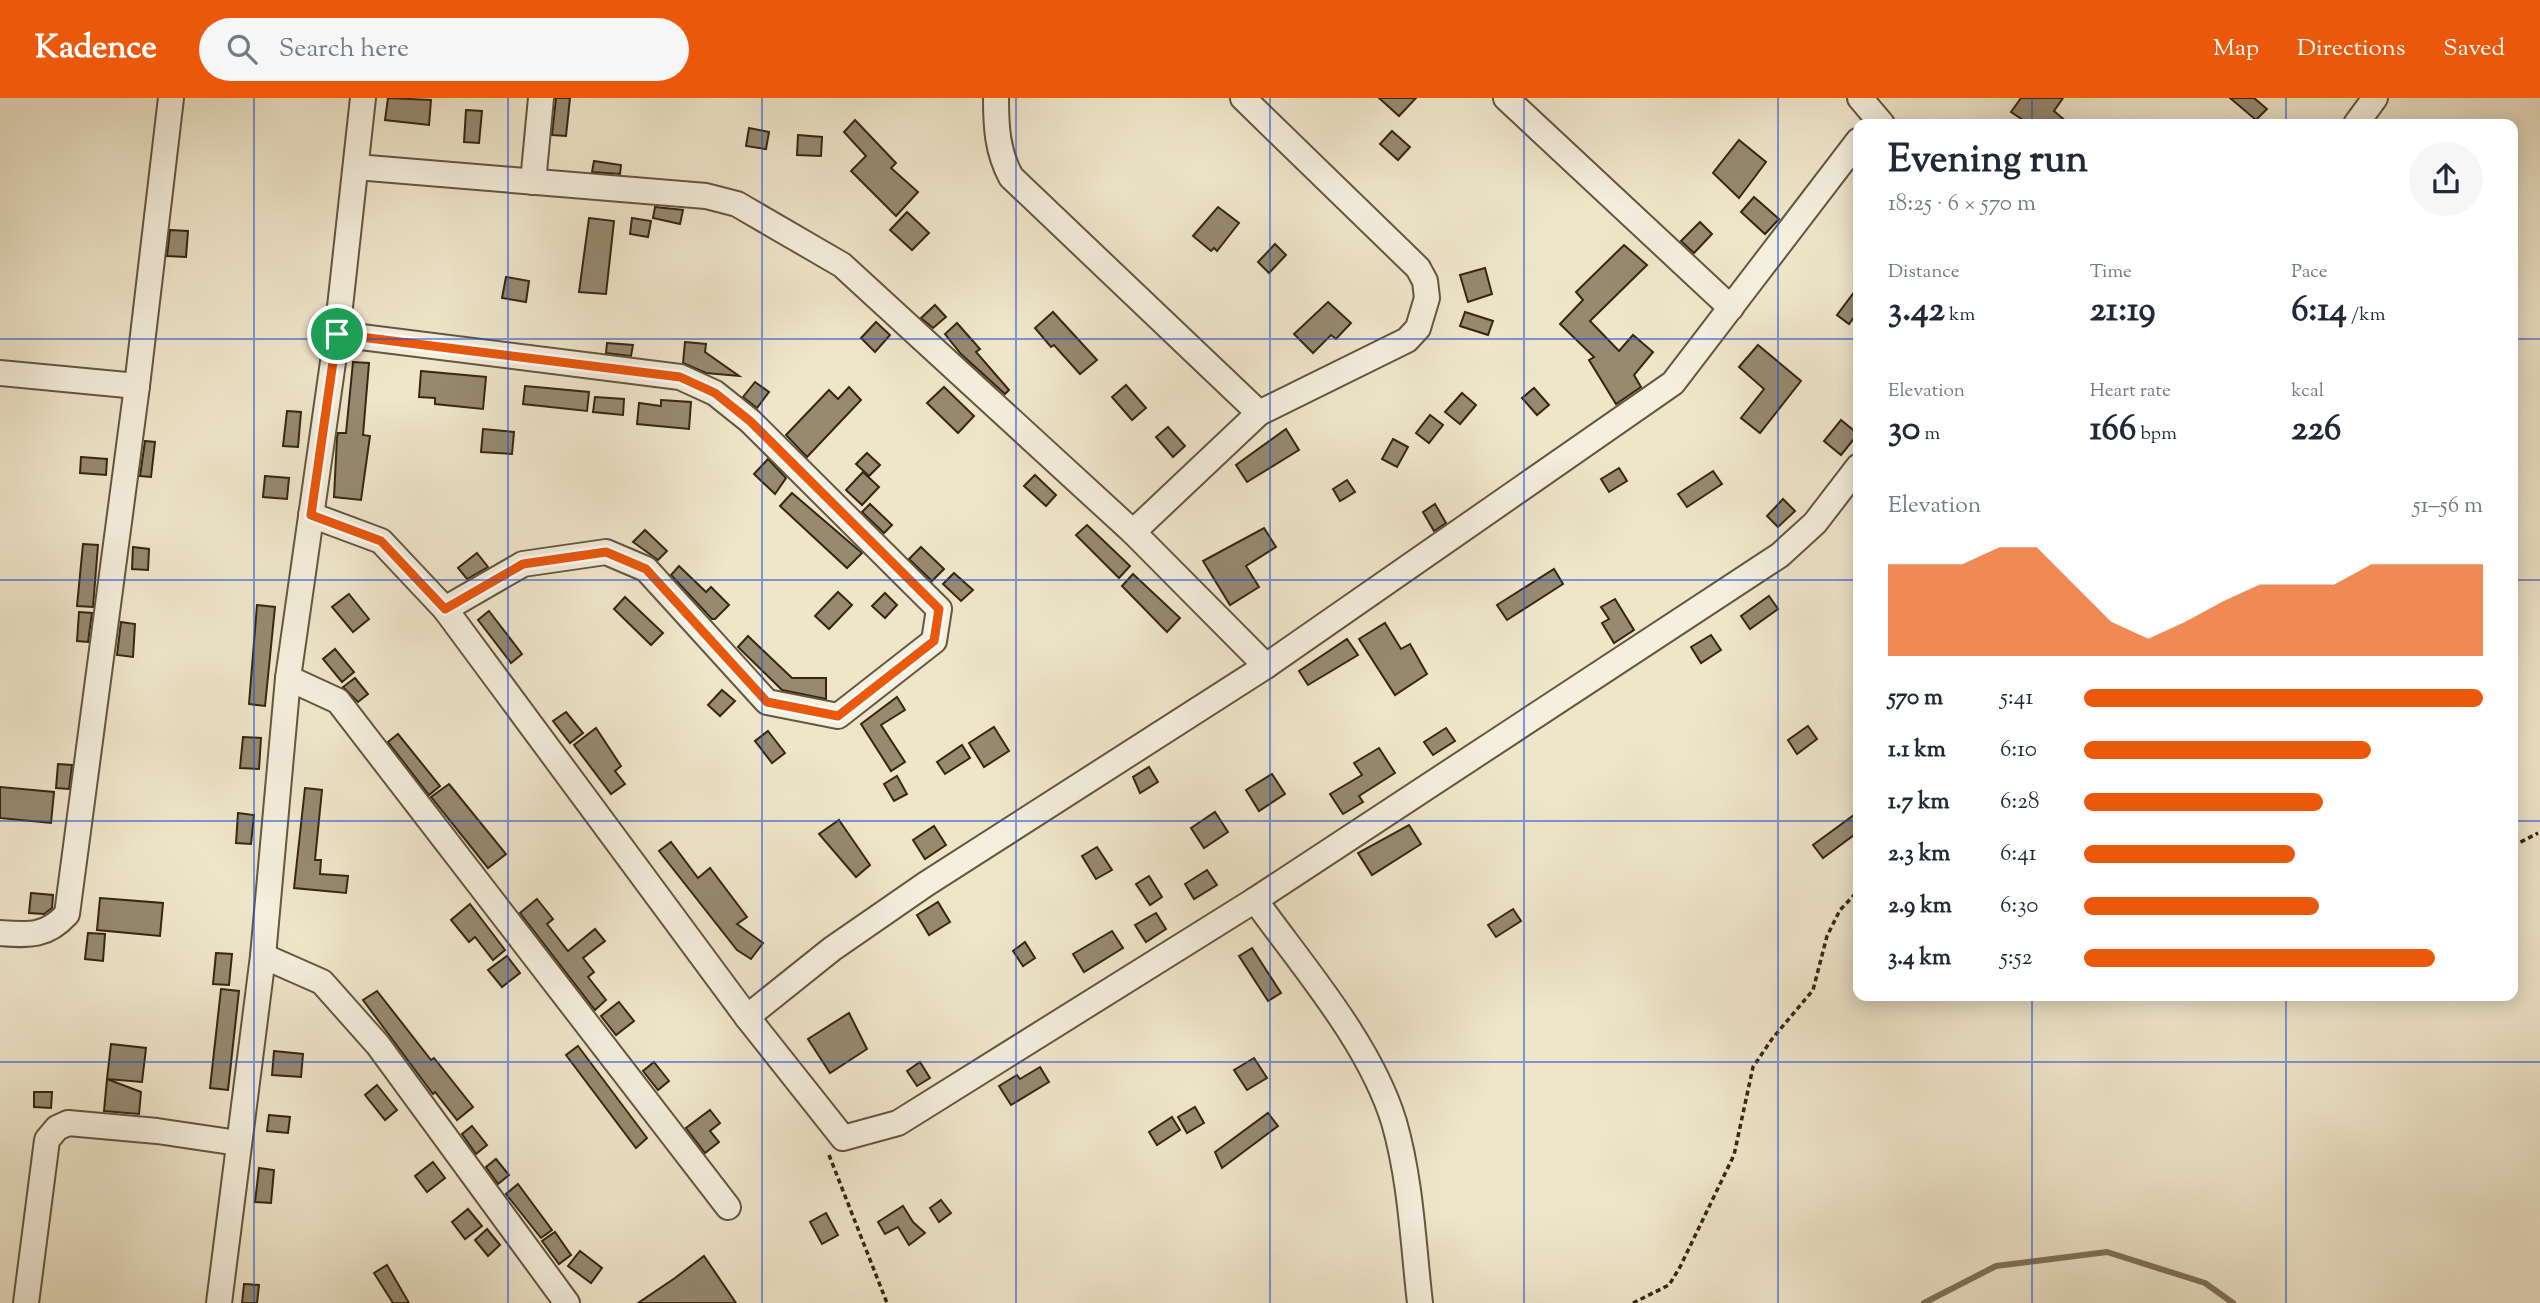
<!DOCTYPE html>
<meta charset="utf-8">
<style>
body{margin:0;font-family:"Sorts Mill Goudy",serif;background:#f6f6f7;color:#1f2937;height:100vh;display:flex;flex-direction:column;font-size:26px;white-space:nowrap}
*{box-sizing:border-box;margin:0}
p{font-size:23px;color:#747a83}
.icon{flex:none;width:38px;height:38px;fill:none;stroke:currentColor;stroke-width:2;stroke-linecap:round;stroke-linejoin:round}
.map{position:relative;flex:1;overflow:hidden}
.drawer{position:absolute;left:1853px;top:21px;width:665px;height:882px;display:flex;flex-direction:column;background:#fff;border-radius:14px;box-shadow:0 4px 18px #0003}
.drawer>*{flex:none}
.pin{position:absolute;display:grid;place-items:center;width:60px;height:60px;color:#fff;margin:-30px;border:4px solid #fff;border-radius:50%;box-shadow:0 2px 7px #0007}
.round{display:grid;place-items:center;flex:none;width:74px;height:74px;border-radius:37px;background:#f6f6f7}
.overview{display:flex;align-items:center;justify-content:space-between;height:119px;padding:0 35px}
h1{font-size:38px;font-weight:700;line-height:52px}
.stats{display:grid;grid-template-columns:repeat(3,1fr);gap:10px;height:119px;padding:7px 35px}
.stats div{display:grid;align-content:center}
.stats b{font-size:35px;font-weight:700}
.stats small{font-size:19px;font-weight:400}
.stats p{font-size:19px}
.chart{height:196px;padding:14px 35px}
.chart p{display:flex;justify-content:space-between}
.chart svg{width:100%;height:126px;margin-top:7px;fill:#ea580c;opacity:.7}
ul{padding:0 35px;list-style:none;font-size:23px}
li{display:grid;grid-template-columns:112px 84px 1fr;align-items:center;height:52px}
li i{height:18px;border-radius:9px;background:#ea580c}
header{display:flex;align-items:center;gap:42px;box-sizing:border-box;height:98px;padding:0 35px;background:#ea580c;color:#fff}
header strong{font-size:33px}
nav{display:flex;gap:38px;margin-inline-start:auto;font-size:24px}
.search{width:490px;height:63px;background:#f6f6f7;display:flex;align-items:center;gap:18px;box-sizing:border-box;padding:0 24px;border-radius:38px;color:#747a83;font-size:26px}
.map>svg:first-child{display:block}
</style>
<header>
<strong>Kadence</strong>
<div class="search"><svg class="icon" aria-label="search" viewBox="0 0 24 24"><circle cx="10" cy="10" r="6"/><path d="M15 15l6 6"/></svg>Search here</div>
<nav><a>Map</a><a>Directions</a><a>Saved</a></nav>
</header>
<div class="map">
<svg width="2540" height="1205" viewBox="0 0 2540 1205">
<rect width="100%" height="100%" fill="#efe6ca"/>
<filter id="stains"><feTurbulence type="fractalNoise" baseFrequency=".00286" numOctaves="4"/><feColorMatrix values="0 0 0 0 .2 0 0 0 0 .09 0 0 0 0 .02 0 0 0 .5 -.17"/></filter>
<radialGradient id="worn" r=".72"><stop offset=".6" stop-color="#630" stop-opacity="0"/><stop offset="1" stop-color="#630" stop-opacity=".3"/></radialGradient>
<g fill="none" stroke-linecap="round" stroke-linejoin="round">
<path stroke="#7f725a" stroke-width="6" d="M1924,1205L1996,1168L2107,1154L2205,1185L2233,1205"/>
</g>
<g fill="#968a71" stroke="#362611" stroke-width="2">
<path d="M388,0L431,2L429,27L385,22Z"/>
<path d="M556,0H570L566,38L552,37Z"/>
<path d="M1379,0H1416L1399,18Z"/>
<path d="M2021,0H2063L2054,13L2069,26H2029L2011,14Z"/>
<path d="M2230,0H2254L2267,11L2256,22Z"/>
<path d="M466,12L482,13L479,45L464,44Z"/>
<path d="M855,22L896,65L891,70L918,94L896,118L851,73L866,58L844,34Z"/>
<path d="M749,30L769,34L766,51L746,48Z"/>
<path d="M1392,33L1410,49L1398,62L1380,46Z"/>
<path d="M798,37L822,39L821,58L797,57Z"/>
<path d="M1739,42L1766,64L1739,100L1713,75Z"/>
<path d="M594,63L621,67L620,76L592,74Z"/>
<path d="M1754,99L1779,121L1765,136L1741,114Z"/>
<path d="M655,109L683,112L680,126L653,120Z"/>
<path d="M1218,109L1239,125L1217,153L1214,150L1211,153L1193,138Z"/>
<path d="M907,114L929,135L912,152L890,132Z"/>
<path d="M589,120L614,123L606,196L579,194Z"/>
<path d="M632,120L651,123L648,139L630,136Z"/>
<path d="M1700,124L1712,136L1694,155L1681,143Z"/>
<path d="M170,132L188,133L186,159L167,158Z"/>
<path d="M1275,146L1286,157L1269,175L1258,164Z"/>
<path d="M1624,147L1647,167L1590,223L1619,253L1633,237L1653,254L1634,277L1641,289L1616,306L1589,262L1594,259L1560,226L1583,202L1576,194Z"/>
<path d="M1485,170L1492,196L1468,204L1460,177Z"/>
<path d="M506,179L529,183L526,204L502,200Z"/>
<path d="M1858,189V214L1849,226L1837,217Z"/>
<path d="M1328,204L1351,225L1336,241L1331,237L1313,255L1294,236Z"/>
<path d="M935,207L946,219L933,230L921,220Z"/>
<path d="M1053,214L1097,262L1080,276L1054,247L1051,249L1035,230Z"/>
<path d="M1465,214L1493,223L1488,237L1460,228Z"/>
<path d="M876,224L890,237L875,254L861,240Z"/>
<path d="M957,225L980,251L976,254L1009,292L1005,296L961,256L945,236Z"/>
<path d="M685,244L706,246L705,254L739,278L706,275L683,265Z"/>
<path d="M607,245L633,247L631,258L606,255Z"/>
<path d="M1758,247L1801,283L1760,335L1741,320L1764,291L1739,269Z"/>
<path d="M353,264L369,265L363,337L370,338L361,402L334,399L337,339L338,335H346Z"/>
<path d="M421,273L486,279L483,311L435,306V300L419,299Z"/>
<path d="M755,284L769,294L757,310L743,299Z"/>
<path d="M1126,287L1146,310L1132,322L1112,299Z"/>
<path d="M525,288L589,294L587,313L523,306Z"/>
<path d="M849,289L861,302L807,359L786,337L829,292L838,301Z"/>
<path d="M944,289L974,318L958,335L927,305Z"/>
<path d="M1534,290L1549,307L1537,317L1522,300Z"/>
<path d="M1462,295L1476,307L1460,326L1445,314Z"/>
<path d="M595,299L624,301L623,317L593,314Z"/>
<path d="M661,302L691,304L689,331L637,326L639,305L661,308Z"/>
<path d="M287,313L301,314L298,349L283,348Z"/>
<path d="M1430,317L1443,327L1429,345L1416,335Z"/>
<path d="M1841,322L1858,336L1841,357L1824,343Z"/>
<path d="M1168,329L1185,348L1173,359L1156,339Z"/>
<path d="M483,331L514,334L512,356L481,354Z"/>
<path d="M1286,331L1299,352L1247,384L1236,367Z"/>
<path d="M1393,341L1408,349L1397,369L1382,361Z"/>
<path d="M145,343L155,344L151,379L140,378Z"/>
<path d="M867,355L880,367L869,378L856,366Z"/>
<path d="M81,359L107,361L106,377L80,375Z"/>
<path d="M768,361L786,380L775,396L754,376Z"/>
<path d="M1619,370L1627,383L1609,394L1601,381Z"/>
<path d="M1713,373L1722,386L1687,409L1678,396Z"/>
<path d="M863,374L879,389L862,407L846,392Z"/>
<path d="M1035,377L1056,397L1046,408L1024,388Z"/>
<path d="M265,378L289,380L287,401L263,399Z"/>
<path d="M1347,382L1355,394L1340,403L1333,391Z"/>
<path d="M792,395L862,455L847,470L780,408Z"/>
<path d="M1783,401L1795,413L1778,429L1767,418Z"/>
<path d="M870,406L892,427L884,435L862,414Z"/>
<path d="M1435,406L1446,425L1434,433L1423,414Z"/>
<path d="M1087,427L1130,468L1119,480L1076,437Z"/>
<path d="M1264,430L1276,449L1246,468L1259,489L1230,507L1203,463Z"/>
<path d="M645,432L667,453L658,462L633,444Z"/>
<path d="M83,446L98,447L93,509L77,508Z"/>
<path d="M133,449L149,451L148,472L132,471Z"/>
<path d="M921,449L944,471L932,483L909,461Z"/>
<path d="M477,455L488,469L467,481L458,470Z"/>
<path d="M679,468L706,494L711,489L729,507L715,521H712L671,477Z"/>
<path d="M1554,471L1563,486L1507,522L1497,507Z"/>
<path d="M954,475L973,492L961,503L943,486Z"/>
<path d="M1133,476L1180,520L1167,534L1122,488Z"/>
<path d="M838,494L852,507L829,531L815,518Z"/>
<path d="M885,495L897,507L885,520L872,508Z"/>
<path d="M349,496L369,521L353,534L332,509Z"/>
<path d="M1769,498L1778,511L1750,531L1741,518Z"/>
<path d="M625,499L663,535L651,547L614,511Z"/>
<path d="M1615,501L1634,532L1614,545L1602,525L1609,521L1601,509Z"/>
<path d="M257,507L275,509L265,608L249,606Z"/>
<path d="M489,513L522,556L511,565L478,522Z"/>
<path d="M79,514L92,515L88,544L77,543Z"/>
<path d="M121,524L135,526L133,559L117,557Z"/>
<path d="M1385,525L1401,551L1410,546L1427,576L1395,597L1359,541Z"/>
<path d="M1711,537L1721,552L1701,565L1691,549Z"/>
<path d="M748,538L792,580H826V601L782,592L738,549Z"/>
<path d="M1347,541L1358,557L1308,587L1299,573Z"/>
<path d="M335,551L354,574L342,584L323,561Z"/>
<path d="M355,580L368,596L358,604L343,589Z"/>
<path d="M722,592L735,603L720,618L708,607Z"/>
<path d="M897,599L905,612L881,627L905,664L891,673L861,626Z"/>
<path d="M566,614L583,635L570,645L553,623Z"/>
<path d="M1808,628L1817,641L1797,656L1788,642Z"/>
<path d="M994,629L1009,653L984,669L969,645Z"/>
<path d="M596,630L621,668L615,673L625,686L611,696L574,647Z"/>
<path d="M1446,630L1455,643L1433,657L1424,644Z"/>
<path d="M768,633L785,655L772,665L755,643Z"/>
<path d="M398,636L440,688L429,697L388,644Z"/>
<path d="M243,639L261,640L259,671L240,670Z"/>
<path d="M962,647L970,660L945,676L937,664Z"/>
<path d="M1379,650L1395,675L1359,698L1363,704L1343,716L1330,696L1362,677L1354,665Z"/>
<path d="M58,666L72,667L69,691L56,690Z"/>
<path d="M1149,669L1158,684L1140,695L1133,679Z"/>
<path d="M1272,676L1285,696L1259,713L1246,692Z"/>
<path d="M897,678L907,696L894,703L884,686Z"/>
<path d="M449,686L506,756L488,770L431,699Z"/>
<path d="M0,689L54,694L51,725L0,720Z"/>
<path d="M305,690L322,692L315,762H321L320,776L348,778L346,795L294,790Z"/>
<path d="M1215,714L1228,734L1204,750L1191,730Z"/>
<path d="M1858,714V734L1823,760L1813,747Z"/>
<path d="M238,715L254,717L251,746L236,745Z"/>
<path d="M839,722L870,767L856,779L819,736Z"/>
<path d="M1409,727L1421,746L1372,777L1358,755Z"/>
<path d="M934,728L946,747L925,761L913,742Z"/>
<path d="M671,744L698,780L710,770L747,819L737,826L763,845L751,861L737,852L659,753Z"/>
<path d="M1097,749L1112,772L1096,781L1082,758Z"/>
<path d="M1207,772L1217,787L1194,801L1185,786Z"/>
<path d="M1149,778L1162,799L1150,807L1136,786Z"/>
<path d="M31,795L53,797L52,810L44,816L29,815Z"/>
<path d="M100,800L163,805L160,838L97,832Z"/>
<path d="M537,801L553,821L547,826L568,853L595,831L605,843L583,860L594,874L588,879L606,902L595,912L520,815Z"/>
<path d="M938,804L950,824L929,837L917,817Z"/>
<path d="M470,806L505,852L493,862L475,839L469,844L451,822Z"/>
<path d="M1513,811L1521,823L1496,839L1488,827Z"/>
<path d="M1156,815L1166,831L1146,844L1135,827Z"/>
<path d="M1112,833L1123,850L1084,874L1073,856Z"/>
<path d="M88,835L105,836L103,863L85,861Z"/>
<path d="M1025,844L1035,860L1023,868L1013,853Z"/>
<path d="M1252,850L1281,895L1268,903L1239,858Z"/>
<path d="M216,855L232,856L229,887L213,886Z"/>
<path d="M507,858L520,875L502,889L488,872Z"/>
<path d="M221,891L239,893L228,992L210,990Z"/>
<path d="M377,893L431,962L434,960L473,1009L457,1022L435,994L433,996L363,902Z"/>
<path d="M619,904L634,923L616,937L601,918Z"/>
<path d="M849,915L867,951L830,975L808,941Z"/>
<path d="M111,946L146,950L142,984L107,981Z"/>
<path d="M578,948L647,1040L636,1050L566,957Z"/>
<path d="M274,953L303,956L301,979L272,977Z"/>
<path d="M1254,960L1267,980L1247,992L1234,972Z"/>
<path d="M654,964L669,983L658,992L643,973Z"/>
<path d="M920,964L930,980L917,988L907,973Z"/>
<path d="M1040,969L1049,984L1011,1007L999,988L1017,977L1020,981Z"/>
<path d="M107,981L141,994L139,1016L104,1013Z"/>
<path d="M377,987L397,1012L385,1022L365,997Z"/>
<path d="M34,994H52L51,1010L34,1009Z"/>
<path d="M1195,1009L1204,1025L1187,1035L1178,1019Z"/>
<path d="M710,1012L720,1025L710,1033L719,1044L705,1055L686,1030Z"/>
<path d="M1268,1015L1278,1028L1222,1070L1215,1054Z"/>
<path d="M269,1017L290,1019L288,1035L267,1033Z"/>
<path d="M1172,1019L1180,1032L1157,1047L1149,1034Z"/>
<path d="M472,1028L487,1047L476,1056L462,1036Z"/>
<path d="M496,1061L509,1077L498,1086L486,1069Z"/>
<path d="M433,1064L445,1080L427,1094L415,1078Z"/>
<path d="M259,1070L274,1072L271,1105L255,1104Z"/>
<path d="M518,1086L552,1132L541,1140L506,1096Z"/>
<path d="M941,1102L951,1115L939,1124L930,1110Z"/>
<path d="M903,1108L913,1124L925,1135L909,1147L898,1129L885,1136L878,1124Z"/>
<path d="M468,1111L482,1128L465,1141L452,1124Z"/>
<path d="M826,1115L838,1137L822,1146L810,1124Z"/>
<path d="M487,1131L500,1147L488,1158L475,1142Z"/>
<path d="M555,1134L571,1157L559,1166L542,1143Z"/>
<path d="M580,1153L602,1170L591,1185L568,1168Z"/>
<path d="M704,1158L736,1205H638L675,1180Z"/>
<path d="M387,1167L409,1205H393L374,1175Z"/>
<path d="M244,1186L259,1187L257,1205H242Z"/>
</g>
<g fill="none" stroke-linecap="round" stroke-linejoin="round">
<g stroke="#64563f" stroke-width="28">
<g id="minor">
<path d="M996,0C996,28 997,53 1011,79L1259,315"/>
<path d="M1506,0L1731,210"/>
<path d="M1860,0L1882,26"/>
<path d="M2356,26L2375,0"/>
<path d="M356,69L706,98L737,106L842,167L1133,434L1266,568"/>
<path d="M533,84L541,0"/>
<path d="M337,236L680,279L715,295L750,323L939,511L934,543L838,618L767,604L646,471L606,454L523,466L445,511"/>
<path d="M0,275L137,288"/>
<path d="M311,417L381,443L445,511L747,919L843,1040L898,1025L1255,802L1780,457L1815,425L1858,369"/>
<path d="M1133,434L1259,315L1407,242L1418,230L1427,200L1425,183L1418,170L1243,0"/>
<path d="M288,580L338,603L728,1109"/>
<path d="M1255,802C1303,869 1370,945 1394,1024C1411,1083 1413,1145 1420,1205"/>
<path d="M0,835C29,837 46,839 67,816L137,288L171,0"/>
<path d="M263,858L322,884L378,947L567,1205"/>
<path d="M747,919L832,851L926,786L1266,568L1673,285L1858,43"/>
<path d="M26,1205L47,1042L57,1030L68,1025L157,1033L238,1045"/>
<path d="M219,1205L263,858L288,580L337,236L363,0"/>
</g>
</g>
<g stroke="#362611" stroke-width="3.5" stroke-dasharray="5 3.5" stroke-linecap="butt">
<path d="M2513,748L2538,735"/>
<path d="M829,1057L887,1205"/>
<path d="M1633,1205L1669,1187L1680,1169L1734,1057L1753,969L1772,941L1813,892L1827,838L1840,812L1858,793"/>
</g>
<use href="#minor" stroke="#f5efdd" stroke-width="24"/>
</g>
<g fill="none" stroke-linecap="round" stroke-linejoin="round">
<g stroke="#fff" stroke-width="14">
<path id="route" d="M337,236L680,279L715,295L750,323L939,511L934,543L838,618L767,604L646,471L606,454L523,466L445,511L381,443L311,417Z"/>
</g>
<use href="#route" stroke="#ea580c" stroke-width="9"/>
</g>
<path fill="none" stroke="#1d4ed8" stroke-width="2" stroke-opacity="0.55" d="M254,0V1205M508,0V1205M762,0V1205M1016,0V1205M1270,0V1205M1524,0V1205M1778,0V1205M2032,0V26M2286,0V26M0,241H1858M2513,241H2540M0,482H1858M2513,482H2540M0,723H1858M2513,723H2540M2032,898V1205M2286,898V1205M0,964H2540"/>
<rect width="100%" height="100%" filter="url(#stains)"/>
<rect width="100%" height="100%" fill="url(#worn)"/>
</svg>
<div class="pin" style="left:337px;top:236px;background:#1e9e55"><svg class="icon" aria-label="arrive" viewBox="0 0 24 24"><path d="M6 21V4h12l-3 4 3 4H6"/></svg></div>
<section class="drawer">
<div class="overview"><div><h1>Evening run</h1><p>18:25 · 6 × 570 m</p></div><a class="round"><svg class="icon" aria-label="share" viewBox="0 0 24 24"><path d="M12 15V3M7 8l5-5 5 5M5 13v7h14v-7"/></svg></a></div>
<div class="stats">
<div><p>Distance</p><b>3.42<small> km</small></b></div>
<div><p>Time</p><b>21:19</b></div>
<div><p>Pace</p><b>6:14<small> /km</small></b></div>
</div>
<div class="stats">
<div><p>Elevation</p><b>30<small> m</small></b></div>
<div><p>Heart rate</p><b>166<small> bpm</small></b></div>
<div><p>kcal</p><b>226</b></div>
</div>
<div class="chart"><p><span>Elevation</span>51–56 m</p>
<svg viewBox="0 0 160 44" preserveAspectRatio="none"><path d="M0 44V12L10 12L20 12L30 6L40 6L50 19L60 32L70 38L80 32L90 25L100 19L110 19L120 19L130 12L140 12L150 12L160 12V44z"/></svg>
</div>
<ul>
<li><b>570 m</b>5:41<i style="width:100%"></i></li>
<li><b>1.1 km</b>6:10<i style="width:72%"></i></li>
<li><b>1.7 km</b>6:28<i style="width:60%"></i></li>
<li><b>2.3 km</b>6:41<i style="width:53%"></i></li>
<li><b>2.9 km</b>6:30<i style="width:59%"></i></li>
<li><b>3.4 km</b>5:52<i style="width:88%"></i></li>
</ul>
</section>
</div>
